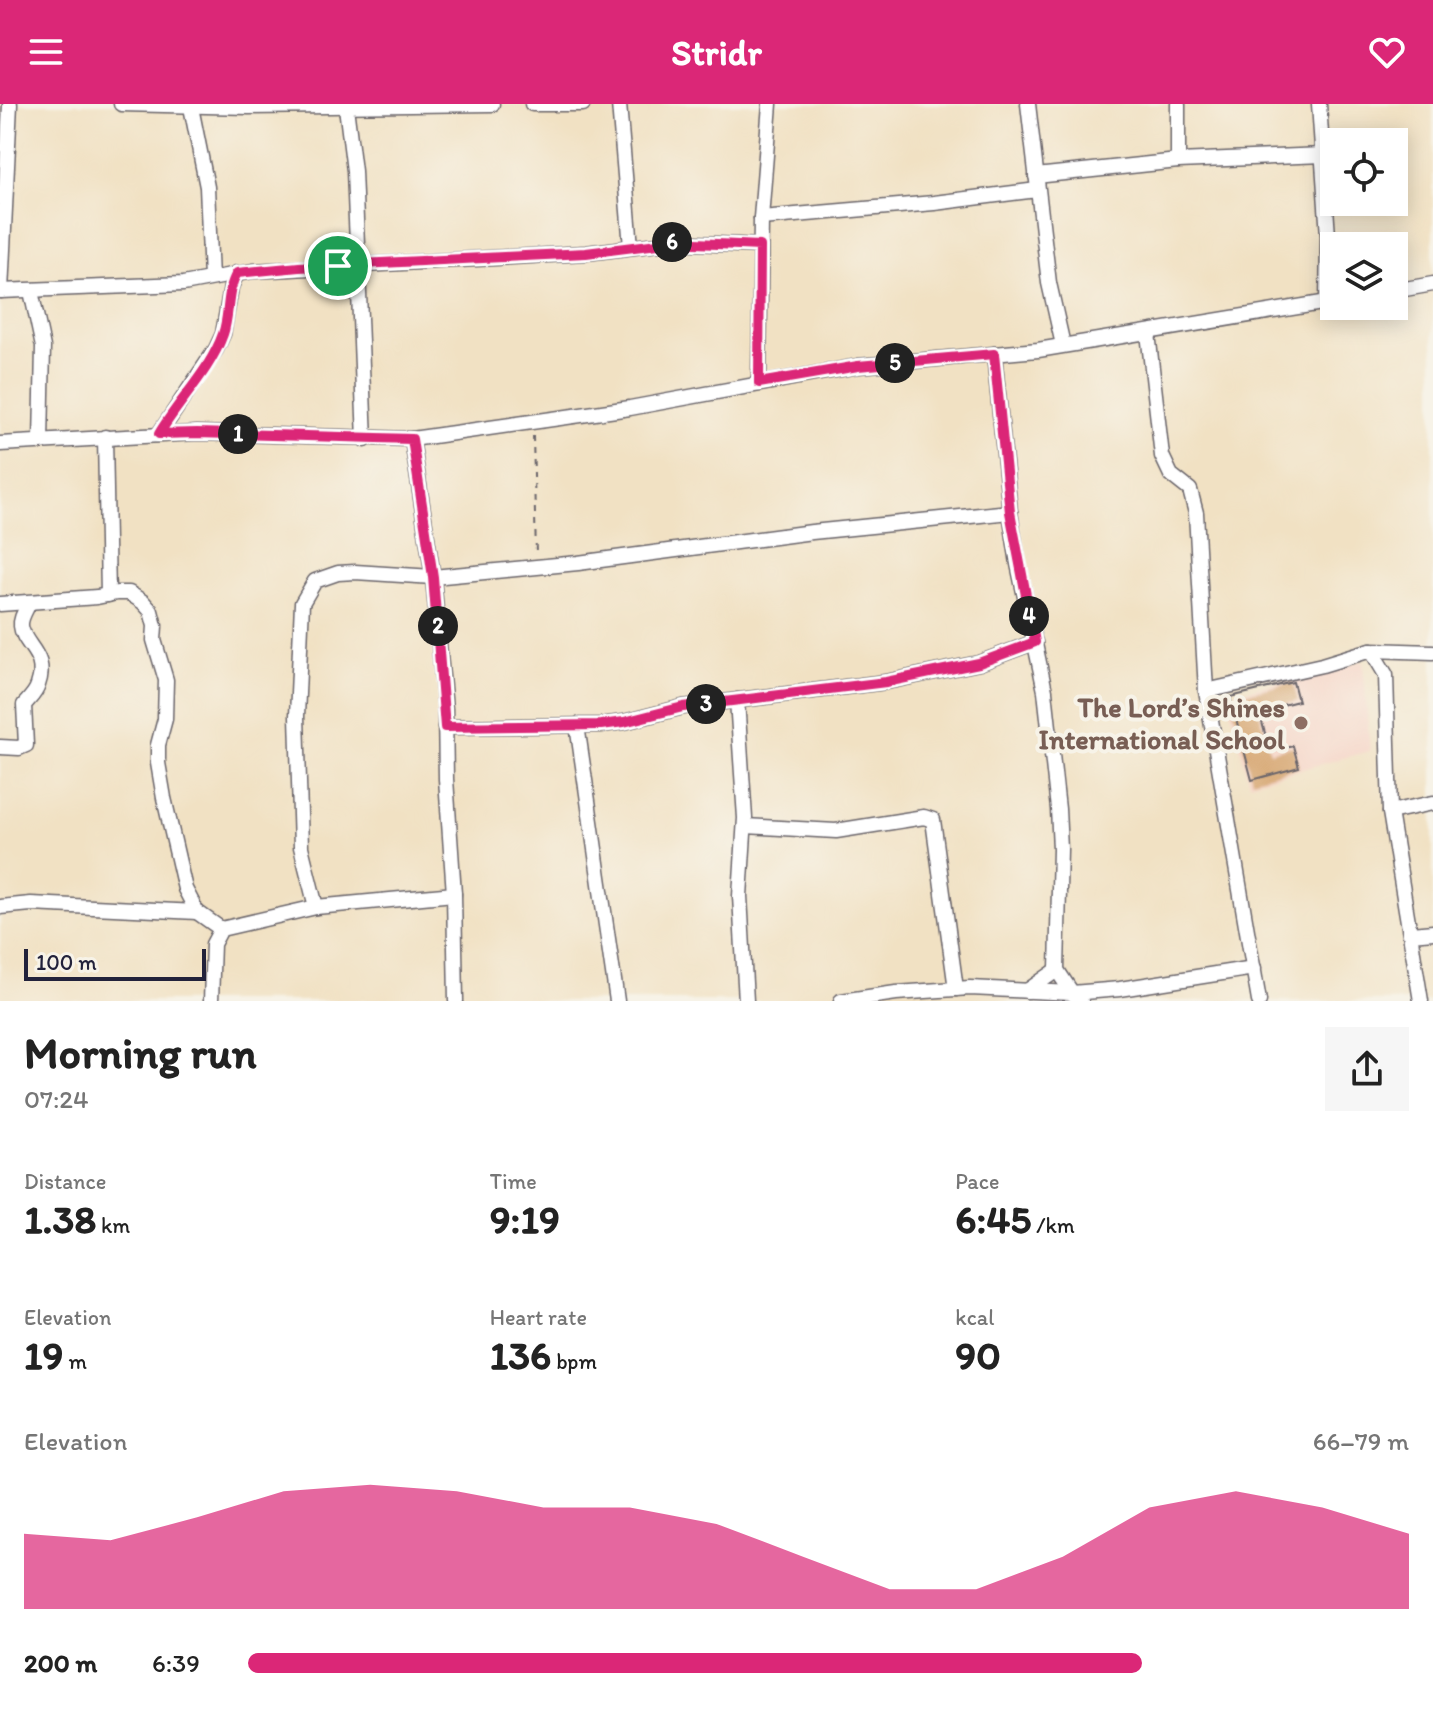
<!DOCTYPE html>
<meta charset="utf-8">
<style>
body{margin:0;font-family:Itim,sans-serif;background:#f6f6f6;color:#222;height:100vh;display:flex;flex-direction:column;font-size:30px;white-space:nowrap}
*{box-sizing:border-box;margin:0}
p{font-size:26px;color:#767676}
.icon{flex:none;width:44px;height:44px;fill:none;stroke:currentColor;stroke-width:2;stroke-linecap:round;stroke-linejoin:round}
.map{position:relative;height:897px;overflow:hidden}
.sheet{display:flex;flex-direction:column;background:#fff;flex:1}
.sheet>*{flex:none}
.buttons{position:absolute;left:1320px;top:24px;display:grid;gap:16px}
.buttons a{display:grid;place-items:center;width:88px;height:88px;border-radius:0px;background:#fff;box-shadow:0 4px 20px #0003;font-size:40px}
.scale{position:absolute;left:24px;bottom:20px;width:182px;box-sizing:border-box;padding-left:8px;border:4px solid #22223b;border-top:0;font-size:22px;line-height:28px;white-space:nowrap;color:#22223b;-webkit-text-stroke:6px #f7f3e8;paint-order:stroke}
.pin{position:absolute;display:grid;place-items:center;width:68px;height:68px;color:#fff;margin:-34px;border:4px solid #fff;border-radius:50%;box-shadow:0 2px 8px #0007}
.km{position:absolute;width:40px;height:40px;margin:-20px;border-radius:50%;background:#222;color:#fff;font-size:22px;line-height:40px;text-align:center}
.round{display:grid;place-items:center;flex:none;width:84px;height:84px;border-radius:0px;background:#f6f6f6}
.head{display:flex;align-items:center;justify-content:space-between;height:136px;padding:0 24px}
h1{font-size:44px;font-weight:800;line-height:60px}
.stats{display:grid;grid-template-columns:repeat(3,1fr);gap:12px;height:136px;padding:8px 24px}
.stats div{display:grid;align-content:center}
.stats b{font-size:40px;font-weight:800}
.stats small{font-size:22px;font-weight:400}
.stats p{font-size:22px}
.chart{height:224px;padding:16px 24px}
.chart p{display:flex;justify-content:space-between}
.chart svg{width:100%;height:144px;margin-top:8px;fill:#db2777;opacity:.7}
ul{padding:0 24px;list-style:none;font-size:26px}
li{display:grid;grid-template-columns:128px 96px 1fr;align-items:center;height:60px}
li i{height:20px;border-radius:10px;background:#db2777}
header{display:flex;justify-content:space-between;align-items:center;height:104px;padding:0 24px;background:#db2777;color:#fff;font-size:36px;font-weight:800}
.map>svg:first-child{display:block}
</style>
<header><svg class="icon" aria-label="menu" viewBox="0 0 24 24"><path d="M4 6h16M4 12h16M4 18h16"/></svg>Stridr<svg class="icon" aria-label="heart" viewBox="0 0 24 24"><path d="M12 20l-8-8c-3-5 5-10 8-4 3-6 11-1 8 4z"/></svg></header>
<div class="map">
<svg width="1433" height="897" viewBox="0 0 1433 897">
<rect width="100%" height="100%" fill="#f7f3e8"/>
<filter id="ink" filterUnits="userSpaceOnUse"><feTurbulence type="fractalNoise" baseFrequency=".0125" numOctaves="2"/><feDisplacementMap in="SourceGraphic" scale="16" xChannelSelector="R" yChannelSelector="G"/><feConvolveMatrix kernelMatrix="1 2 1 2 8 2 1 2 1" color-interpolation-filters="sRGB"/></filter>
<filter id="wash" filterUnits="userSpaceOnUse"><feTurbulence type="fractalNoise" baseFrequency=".006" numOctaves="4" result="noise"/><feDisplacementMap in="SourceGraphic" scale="32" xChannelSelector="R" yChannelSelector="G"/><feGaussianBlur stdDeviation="1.8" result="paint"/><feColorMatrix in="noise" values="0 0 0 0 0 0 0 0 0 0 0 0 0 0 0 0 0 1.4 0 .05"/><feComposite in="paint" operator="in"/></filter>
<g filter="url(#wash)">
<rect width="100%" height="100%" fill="#f1e1c3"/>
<path fill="#f6d2c4" d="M1363,557L1370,647L1249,679L1227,591Z"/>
<g id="blocks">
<path fill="#d39e65" d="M1293,578L1298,597L1259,607L1270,648L1293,642L1299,663L1252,676L1230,593Z"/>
</g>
</g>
<g filter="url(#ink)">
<use href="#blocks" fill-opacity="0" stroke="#6a656b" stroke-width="2"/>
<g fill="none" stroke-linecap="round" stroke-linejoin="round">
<g stroke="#6a656b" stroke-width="17">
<g id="street">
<path d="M121,0L249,3L492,0"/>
<path d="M532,0H583"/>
<path d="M619,0L631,143"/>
<path d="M1028,0L1049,179L1063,241"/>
<path d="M1178,0V57"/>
<path d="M1319,0L1328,132L1327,198"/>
<path d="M191,3L207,83L211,174"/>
<path d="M346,3L354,67L365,336"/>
<path d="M1036,72L1178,57L1324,51"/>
<path d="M761,114L934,99L1037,86"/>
<path d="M0,187L183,180L253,167L586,149L674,138L760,142"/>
<path d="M1,187L10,0"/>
<path d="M31,187L43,243L41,338"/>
<path d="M1394,187L1433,180"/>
<path d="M1148,229L1162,352L1171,371L1190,386L1196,409L1206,587L1259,897"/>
<path d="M994,250L1010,408L1018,460L1045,587L1058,705L1060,745L1057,866L1072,889L1081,897"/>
<path d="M759,279L761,114L770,0"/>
<path d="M159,330L216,245L223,230L231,183L237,169"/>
<path d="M105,333L108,491"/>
<path d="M412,335L433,473L445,605L446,675L454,790L456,897"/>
<path d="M0,340L197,329L412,335L630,304L858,262L1038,246L1334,197"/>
<path d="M0,500L97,493L117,489H129L143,498L151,507L155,522L154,536L166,576L165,615L158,641V659L164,694L185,785L197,808L221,825"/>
<path d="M1371,546L1386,571L1390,708L1421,897"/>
<path d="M1206,587L1322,561L1371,546L1433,548"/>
<path d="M737,596L745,714L740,792L746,897"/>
<path d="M577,621L617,897"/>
<path d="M445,623L601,621L624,618L683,603L886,578L979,559L1035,538"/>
<path d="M0,643L19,644L26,641L24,601C29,595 36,589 38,581C49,550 23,542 21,522C20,514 26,506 29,499"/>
<path d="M1390,708L1433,699"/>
<path d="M745,722L836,727L924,713L933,716L956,885"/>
<path d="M0,803L31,800L197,808"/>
<path d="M316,803L454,790"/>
<path d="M1411,830L1433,828"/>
<path d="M1027,887L1057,866"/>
<path d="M211,897L213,840L221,825L316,803L301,743L297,612L302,499L315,477L338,469L355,468L433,473L578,459L812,428L1010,408"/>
<path d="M841,897L896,889L970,884L1072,889L1120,885L1254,864"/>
</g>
</g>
<path stroke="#6a656b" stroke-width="2" stroke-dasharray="6 6" stroke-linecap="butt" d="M533,332L536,450"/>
<use href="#street" stroke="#fff" stroke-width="14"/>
</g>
</g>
<g fill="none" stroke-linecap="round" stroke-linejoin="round" filter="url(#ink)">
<g stroke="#fff" stroke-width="16">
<path id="route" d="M674,138L760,142L759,279L858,262L994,250L1010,408L1035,538L979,559L886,578L683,603L624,618L601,621L445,623L433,473L412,335L197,329L159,330C179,296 210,267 223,230C230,210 226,187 237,169L299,163L586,149Z"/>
</g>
<use href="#route" stroke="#db2777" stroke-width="10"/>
</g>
<circle fill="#8d6e63" stroke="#f7f3e8" stroke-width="3" cx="1301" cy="619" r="8"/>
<g text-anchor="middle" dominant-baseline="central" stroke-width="8" stroke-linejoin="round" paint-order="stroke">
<g font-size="28" font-weight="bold" fill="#785e54" stroke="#f7f3e8" text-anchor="end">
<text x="1285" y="603">The Lord’s Shines<tspan x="1285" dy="32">International School</tspan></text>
</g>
</g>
</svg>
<div class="buttons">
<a><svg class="icon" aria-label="locate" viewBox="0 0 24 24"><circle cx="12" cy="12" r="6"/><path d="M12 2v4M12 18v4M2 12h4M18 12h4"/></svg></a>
<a><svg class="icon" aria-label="layers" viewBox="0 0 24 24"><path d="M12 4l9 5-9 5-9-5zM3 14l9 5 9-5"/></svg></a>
</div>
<div class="scale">100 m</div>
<div class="pin" style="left:338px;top:162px;background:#1e9e55"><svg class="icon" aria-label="arrive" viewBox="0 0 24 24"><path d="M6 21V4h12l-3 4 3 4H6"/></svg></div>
<b class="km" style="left:238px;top:330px">1</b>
<b class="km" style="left:438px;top:522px">2</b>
<b class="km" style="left:706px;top:600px">3</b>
<b class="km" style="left:1029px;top:512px">4</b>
<b class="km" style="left:895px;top:259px">5</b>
<b class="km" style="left:672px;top:138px">6</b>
</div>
<section class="sheet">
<div class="head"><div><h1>Morning run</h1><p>07:24</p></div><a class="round"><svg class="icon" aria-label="share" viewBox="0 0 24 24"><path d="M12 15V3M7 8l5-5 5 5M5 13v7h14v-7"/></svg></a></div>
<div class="stats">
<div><p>Distance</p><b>1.38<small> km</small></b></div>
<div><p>Time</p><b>9:19</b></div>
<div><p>Pace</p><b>6:45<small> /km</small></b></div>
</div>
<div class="stats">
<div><p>Elevation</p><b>19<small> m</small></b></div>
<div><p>Heart rate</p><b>136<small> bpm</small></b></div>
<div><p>kcal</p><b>90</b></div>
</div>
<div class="chart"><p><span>Elevation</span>66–79 m</p>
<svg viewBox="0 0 160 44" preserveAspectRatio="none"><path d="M0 44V21L10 23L20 16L30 8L40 6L50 8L60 13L70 13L80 18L90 28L100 38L110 38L120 28L130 13L140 8L150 13L160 21V44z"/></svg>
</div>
<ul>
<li><b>200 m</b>6:39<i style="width:77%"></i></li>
</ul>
</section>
